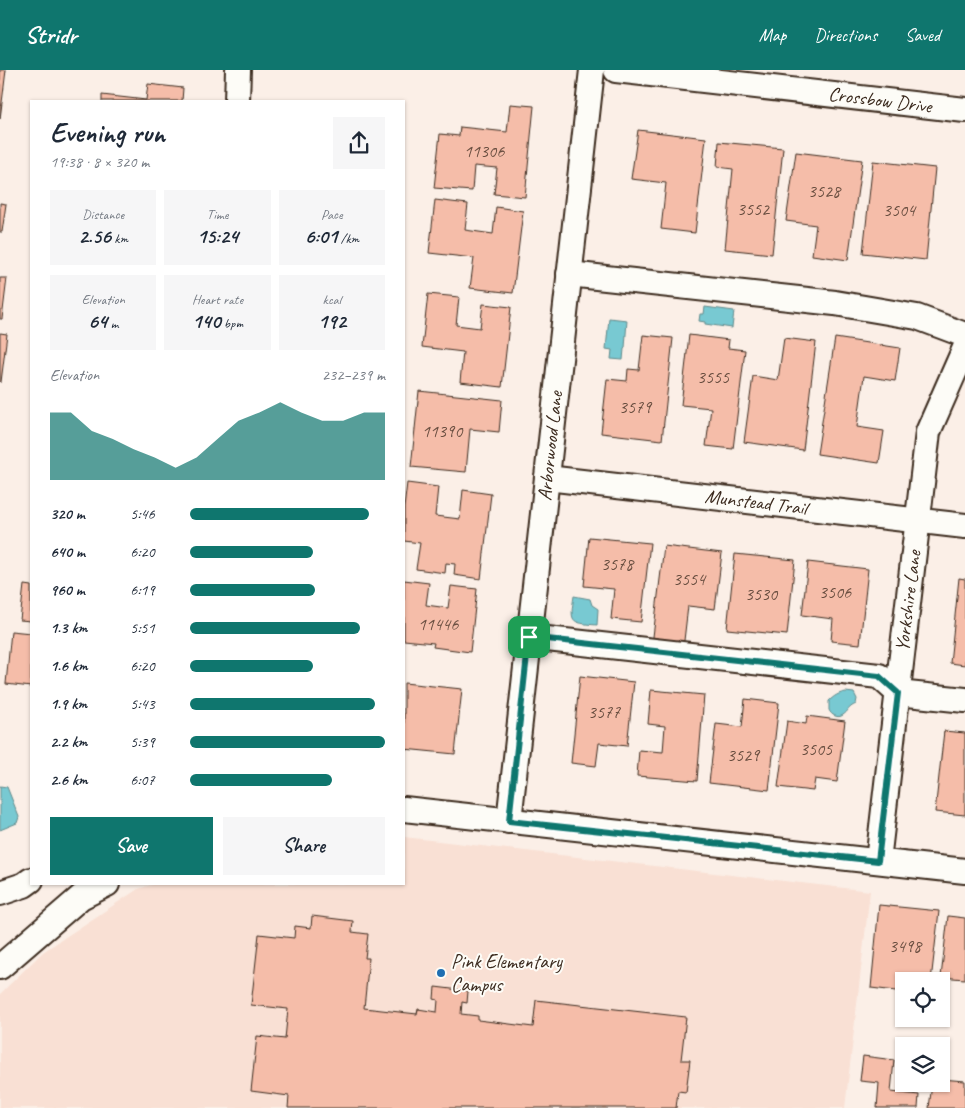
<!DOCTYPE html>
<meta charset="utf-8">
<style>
body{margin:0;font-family:Caveat,sans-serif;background:#f6f6f7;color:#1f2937;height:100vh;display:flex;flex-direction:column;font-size:19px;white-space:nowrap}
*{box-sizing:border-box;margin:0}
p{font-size:16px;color:#747a83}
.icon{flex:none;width:28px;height:28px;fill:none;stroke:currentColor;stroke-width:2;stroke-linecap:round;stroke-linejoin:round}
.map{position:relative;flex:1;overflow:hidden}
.drawer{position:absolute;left:30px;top:30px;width:375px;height:785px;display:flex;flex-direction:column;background:#fff;border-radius:0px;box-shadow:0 1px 4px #0004}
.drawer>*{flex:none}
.fabs{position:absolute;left:895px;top:902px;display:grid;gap:10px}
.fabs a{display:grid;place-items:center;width:55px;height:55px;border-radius:0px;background:#fff;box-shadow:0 1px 4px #0004;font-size:25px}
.pin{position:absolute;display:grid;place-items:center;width:42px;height:42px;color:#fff;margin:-21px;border-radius:10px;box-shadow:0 2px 8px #0006}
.round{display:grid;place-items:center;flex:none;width:52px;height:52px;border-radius:0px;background:#f6f6f7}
.overview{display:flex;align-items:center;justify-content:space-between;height:85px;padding:0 20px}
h1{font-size:28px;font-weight:800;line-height:38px}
.metrics{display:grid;grid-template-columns:repeat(3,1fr);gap:8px;height:85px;padding:5px 20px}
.metrics div{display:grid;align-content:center;border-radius:0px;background:#f6f6f7;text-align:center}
.metrics b{font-size:21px;font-weight:800}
.metrics small{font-size:14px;font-weight:400}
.metrics p{font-size:14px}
.chart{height:140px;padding:10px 20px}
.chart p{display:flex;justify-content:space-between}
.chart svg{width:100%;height:90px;margin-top:5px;fill:#0f766e;opacity:.7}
.action{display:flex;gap:10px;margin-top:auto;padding:10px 20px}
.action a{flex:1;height:58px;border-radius:0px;background:#0f766e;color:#fff;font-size:20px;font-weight:800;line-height:58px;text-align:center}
.action a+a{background:#f6f6f7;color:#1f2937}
ul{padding:0 20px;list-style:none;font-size:16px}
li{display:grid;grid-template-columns:80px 60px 1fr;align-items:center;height:38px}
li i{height:12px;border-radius:6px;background:#0f766e}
header{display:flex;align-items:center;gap:30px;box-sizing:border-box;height:70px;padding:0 25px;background:#0f766e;color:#fff}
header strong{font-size:24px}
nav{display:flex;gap:28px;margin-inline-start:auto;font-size:18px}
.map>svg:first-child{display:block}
</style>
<header>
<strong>Stridr</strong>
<nav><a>Map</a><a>Directions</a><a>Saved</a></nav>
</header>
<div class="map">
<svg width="965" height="1038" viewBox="0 0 965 1038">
<rect width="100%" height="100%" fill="#fbefe7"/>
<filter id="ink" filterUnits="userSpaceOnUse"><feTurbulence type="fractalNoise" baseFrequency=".02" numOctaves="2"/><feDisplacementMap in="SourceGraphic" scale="10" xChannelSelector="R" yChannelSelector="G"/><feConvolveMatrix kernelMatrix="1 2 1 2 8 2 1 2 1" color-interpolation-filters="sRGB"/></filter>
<g filter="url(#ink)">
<path fill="#f9e0d4" d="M404,767L870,821L845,1038H0V924L43,882L138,819L154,814H404Z"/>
<g fill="#78c9d2" stroke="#60898a">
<path d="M705,237L734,241L732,258L705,254V252L699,251L700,244H704Z"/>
<path d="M609,248L627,250L625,278L624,279L623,290L611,289L612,280L606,279Z"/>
<path d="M574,526L590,529L592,535L598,539L597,555C570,553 570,552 574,526Z"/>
<path d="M846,622L854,623L857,629L856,634C847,638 849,641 843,645C838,649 831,645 829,640C829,637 829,634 829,631C834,626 839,623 846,622Z"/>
<path d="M0,716L7,717L19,747L17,753L0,760Z"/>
</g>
<g fill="#f5bda9" stroke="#3b2a1e">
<path d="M0,0H6L0,49Z"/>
<path d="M148,14L183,18L182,31H102V25L146,30Z"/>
<path d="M510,34L534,36L525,127L494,124L497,98L474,96L472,121L434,118L440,64L459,66L460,57L507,62Z"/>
<path d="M638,60L706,68L695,163L661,159L666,113L631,109Z"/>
<path d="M719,72L783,78L772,184L725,179L733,99L717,97Z"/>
<path d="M796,82L862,90L848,190L812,185L816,155L786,151Z"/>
<path d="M873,91L935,98L926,190L863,183Z"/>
<path d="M435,130L468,134L465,160L493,164L496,137L523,141L513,223L470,218L474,188L429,183Z"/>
<path d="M0,133L6,134L2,162H0Z"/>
<path d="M0,208H7L2,249H0Z"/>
<path d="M428,224L459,227L456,255L480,258L483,234L511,237L502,317L460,312L463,282L422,277Z"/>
<path d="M0,263L7,264L1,312H0Z"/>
<path d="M643,265L673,268L662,370L601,363L607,309L627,311L628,299L639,300Z"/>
<path d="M689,265L729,270L728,278L745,280L733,379L706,376L711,338L681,335Z"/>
<path d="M784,268L816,272L803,380L744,372L753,306L778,310Z"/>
<path d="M835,268L900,278L895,311L864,306L857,357L884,361L879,393L817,384Z"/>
<path d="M419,321L502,330L499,362L470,359L466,402L411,397Z"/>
<path d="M407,413L438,417L435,446L460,449L463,420L491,424L481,509L454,505L455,494L446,493L445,503L416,499L420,473L404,471V438Z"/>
<path d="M589,467L650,473L641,552L611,549L614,519L584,516Z"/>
<path d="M664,476L722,483L715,539L688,536L683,579L652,575Z"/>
<path d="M735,484L795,490L787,565L727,559Z"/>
<path d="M808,492L868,499L860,574L831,571L833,549L802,545Z"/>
<path d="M959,508L965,509V595L950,593Z"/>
<path d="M404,510L429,513L426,535L448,538L451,516L477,519L470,582L433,577L434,573L404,570Z"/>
<path d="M24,515L31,516V551L20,550Z"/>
<path d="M11,561L31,563V617L6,614Z"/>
<path d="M580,606L634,612L627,676L599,673L596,696L571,693Z"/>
<path d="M404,613L462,619L455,684L404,679Z"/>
<path d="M651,620L704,625L697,711L637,706L639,680L663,682L665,656L648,654Z"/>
<path d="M745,629L779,633L769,720L709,713L716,654L742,657Z"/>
<path d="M807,646L845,651L837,712L815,709L813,721L778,717L787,651L806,654Z"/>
<path d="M944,661L965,663V745L935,742Z"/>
<path d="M879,835L939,841L931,911H904V922L871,918Z"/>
<path d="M312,846L353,851L352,862L368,864L365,888H369L364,938L417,944L418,939L437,942L438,930L434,929L435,917L468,921L467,933L462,932L461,944L478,946V950L533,957L536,930L686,947L681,990H690L686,1022L678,1021L676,1038H288L289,1026L251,1021L257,966L285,969L288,939L251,935L259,864L294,868L295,856L311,858Z"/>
<path d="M948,846L965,848V909L941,907Z"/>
<path d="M863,986L894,990L891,1022L919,1025L918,1038H877L879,1013L860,1011Z"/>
<path d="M941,1009L965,1011V1038H929L932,1014H941Z"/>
</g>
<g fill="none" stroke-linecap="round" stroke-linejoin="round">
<g stroke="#3b2a1e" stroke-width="28">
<g id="minor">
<path d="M616,0L965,40"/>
<path d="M237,31L238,0"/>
<path d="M569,204L835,233L917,247L965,265"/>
<path d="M547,408L965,456"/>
<path d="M529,567L879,606L898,623L965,630"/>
<path d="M404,739L965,801"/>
<path d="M509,751L592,0"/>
<path d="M878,791L928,362L965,278"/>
<path d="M0,823L24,815L31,810"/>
<path d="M0,897L81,827L107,814"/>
</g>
</g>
<use href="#minor" stroke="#fdfcf7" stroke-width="24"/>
</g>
</g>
<g fill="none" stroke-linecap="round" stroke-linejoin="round" filter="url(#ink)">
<g stroke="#fff" stroke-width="10">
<path id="route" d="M529,567L879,606L898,623L878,791L509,751Z"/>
</g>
<use href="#route" stroke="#0f766e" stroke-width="6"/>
</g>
<circle fill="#1f6fb2" stroke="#fdfcf7" stroke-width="2" cx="441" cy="903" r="5"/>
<g text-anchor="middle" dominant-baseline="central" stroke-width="4" stroke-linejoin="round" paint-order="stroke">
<g font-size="18" fill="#6a4f41">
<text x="484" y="81">11306</text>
<text x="824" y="121">3528</text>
<text x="753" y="139">3552</text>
<text x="899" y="140">3504</text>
<text x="713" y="307">3555</text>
<text x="635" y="337">3579</text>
<text x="442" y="361">11390</text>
<text x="617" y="494">3578</text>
<text x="689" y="509">3554</text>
<text x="835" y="522">3506</text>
<text x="761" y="524">3530</text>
<text x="438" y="554">11446</text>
<text x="604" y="642">3577</text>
<text x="816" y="679">3505</text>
<text x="743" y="685">3529</text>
<text x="905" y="876">3498</text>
</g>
<g font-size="20" fill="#3b2a1e" stroke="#fdfcf7">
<text transform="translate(880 30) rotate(7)">Crossbow Drive</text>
<text transform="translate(550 376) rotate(-84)">Arborwood Lane</text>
<text transform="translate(756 432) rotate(7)">Munstead Trail</text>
<text transform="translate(908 531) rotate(-83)">Yorkshire Lane</text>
</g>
<g font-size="20" fill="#3b2a1e" stroke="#fdfcf7" text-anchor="start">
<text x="451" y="891">Pink Elementary<tspan x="451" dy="23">Campus</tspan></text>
</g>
</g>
</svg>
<div class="fabs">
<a><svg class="icon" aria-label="locate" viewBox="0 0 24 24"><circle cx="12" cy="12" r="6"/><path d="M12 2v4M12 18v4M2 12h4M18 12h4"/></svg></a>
<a><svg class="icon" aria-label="layers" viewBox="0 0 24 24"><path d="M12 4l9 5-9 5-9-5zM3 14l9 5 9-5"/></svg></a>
</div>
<div class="pin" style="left:529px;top:567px;background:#1e9e55"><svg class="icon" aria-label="arrive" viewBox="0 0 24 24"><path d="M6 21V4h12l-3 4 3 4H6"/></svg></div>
<section class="drawer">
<div class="overview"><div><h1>Evening run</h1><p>19:38 · 8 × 320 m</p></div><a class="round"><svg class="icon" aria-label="share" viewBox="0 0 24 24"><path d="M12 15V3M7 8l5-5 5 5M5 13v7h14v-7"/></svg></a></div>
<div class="metrics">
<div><p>Distance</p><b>2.56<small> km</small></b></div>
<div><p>Time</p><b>15:24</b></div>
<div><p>Pace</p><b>6:01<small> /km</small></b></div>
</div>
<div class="metrics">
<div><p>Elevation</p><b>64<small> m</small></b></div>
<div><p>Heart rate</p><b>140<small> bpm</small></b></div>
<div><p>kcal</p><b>192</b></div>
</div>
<div class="chart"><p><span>Elevation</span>232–239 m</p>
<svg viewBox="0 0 160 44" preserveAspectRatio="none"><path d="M0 44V11L10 11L20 20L30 24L40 29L50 33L60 38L70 33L80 24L90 15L100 11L110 6L120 11L130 15L140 15L150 11L160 11V44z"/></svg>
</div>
<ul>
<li><b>320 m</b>5:46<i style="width:92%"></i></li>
<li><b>640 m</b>6:20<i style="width:63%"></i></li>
<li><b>960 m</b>6:19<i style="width:64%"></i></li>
<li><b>1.3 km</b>5:51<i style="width:87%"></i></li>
<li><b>1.6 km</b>6:20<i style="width:63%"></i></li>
<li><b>1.9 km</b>5:43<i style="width:95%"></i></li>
<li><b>2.2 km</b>5:39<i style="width:100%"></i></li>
<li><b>2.6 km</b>6:07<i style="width:73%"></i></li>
</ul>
<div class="action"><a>Save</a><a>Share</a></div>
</section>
</div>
